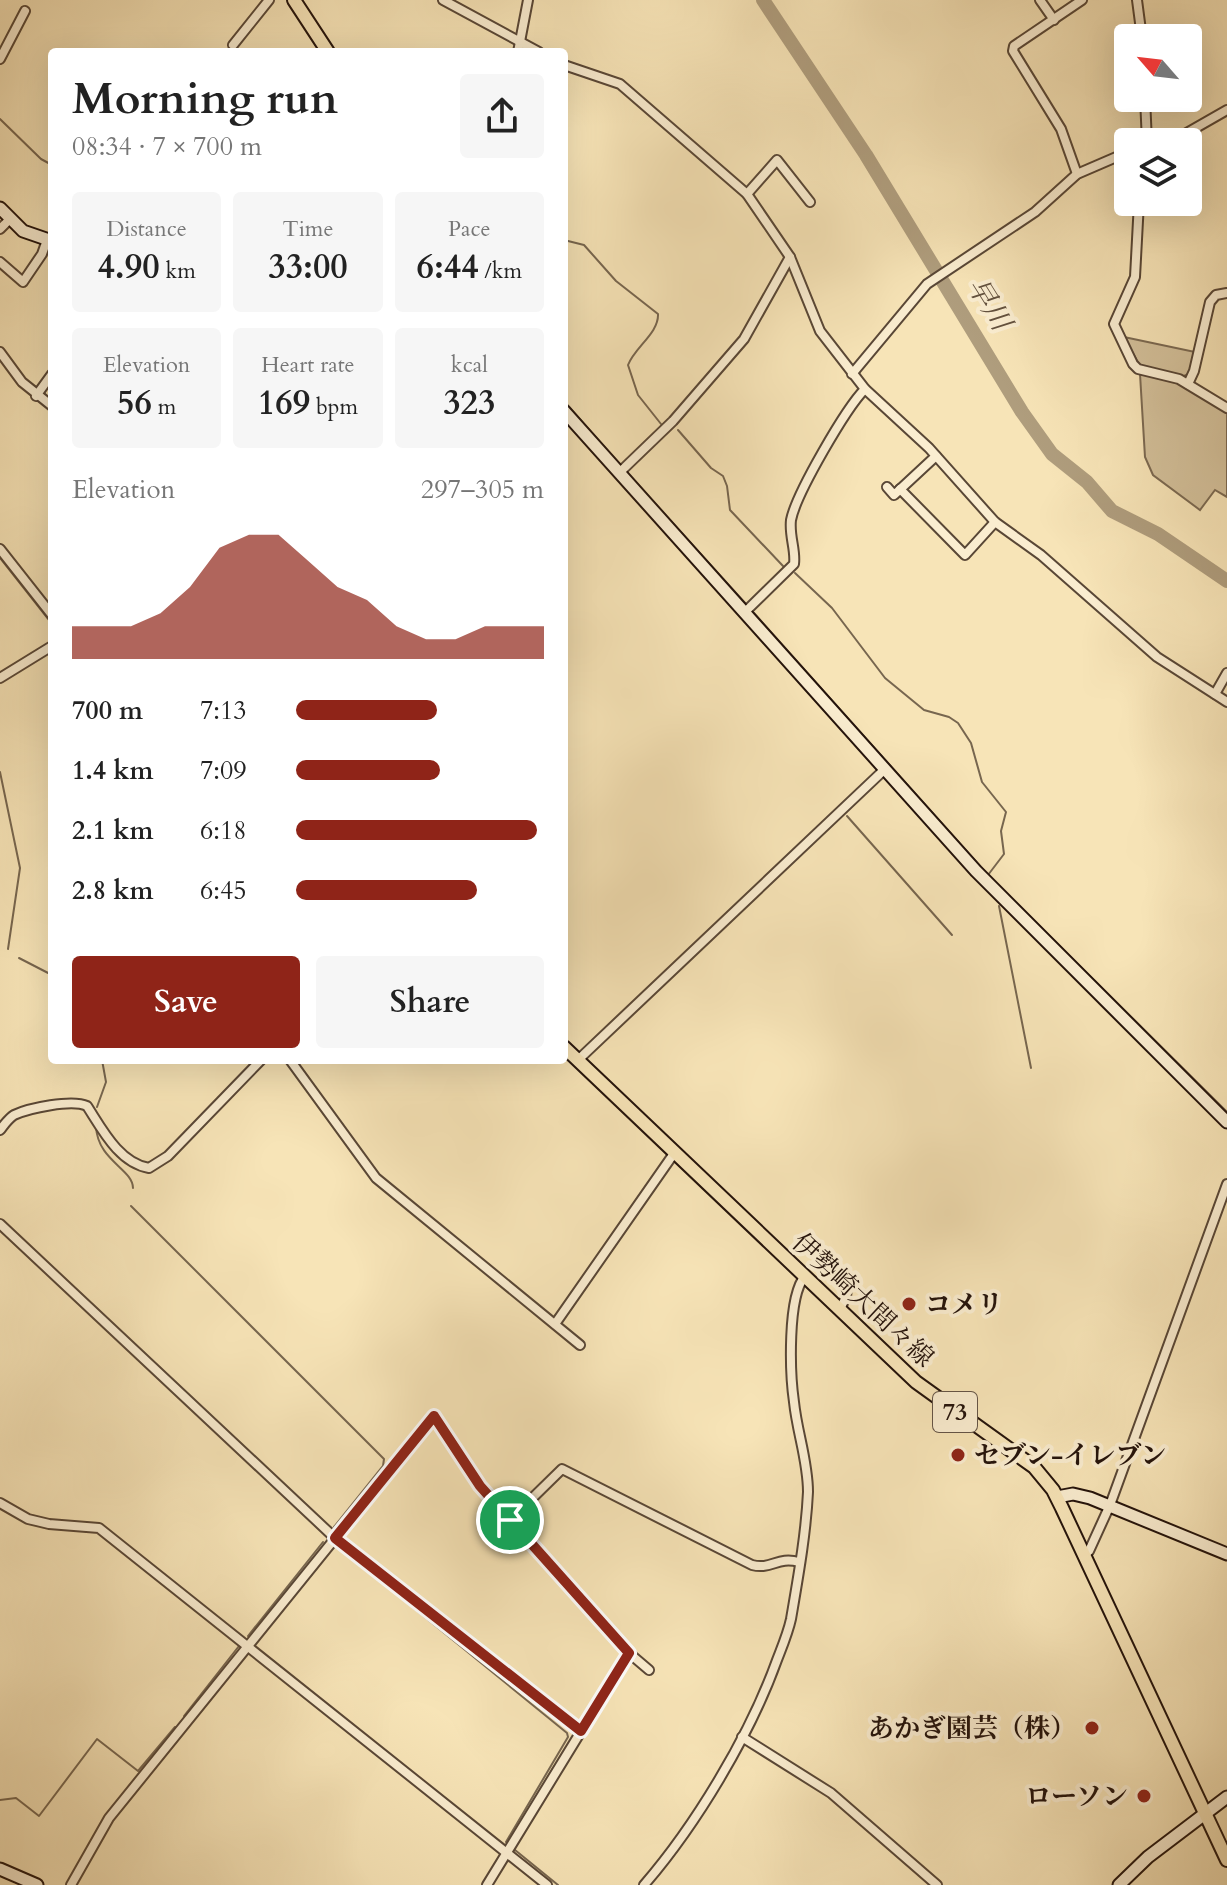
<!DOCTYPE html>
<meta charset="utf-8">
<style>
body{margin:0;font-family:Cardo,"Noto Serif JP",serif;background:#f6f6f6;color:#222;height:100vh;display:flex;flex-direction:column;font-size:30px;white-space:nowrap}
*{box-sizing:border-box;margin:0}
p{font-size:26px;color:#767676}
.icon{flex:none;width:44px;height:44px;fill:none;stroke:currentColor;stroke-width:2;stroke-linecap:round;stroke-linejoin:round}
.map{position:relative;flex:1;overflow:hidden}
.details{position:absolute;left:48px;top:48px;width:520px;height:1016px;display:flex;flex-direction:column;background:#fff;border-radius:8px;box-shadow:0 8px 32px #0002}
.details>*{flex:none}
.needle{width:52px;rotate:298deg}
.buttons{position:absolute;left:1114px;top:24px;display:grid;gap:16px}
.buttons a{display:grid;place-items:center;width:88px;height:88px;border-radius:8px;background:#fff;box-shadow:0 8px 32px #0002;font-size:40px}
.pin{position:absolute;display:grid;place-items:center;width:68px;height:68px;color:#fff;margin:-34px;border:4px solid #fff;border-radius:50%;box-shadow:0 2px 8px #0007}
.round{display:grid;place-items:center;flex:none;width:84px;height:84px;border-radius:8px;background:#f6f6f6}
.head{display:flex;align-items:center;justify-content:space-between;height:136px;padding:0 24px}
h1{font-size:44px;font-weight:700;line-height:60px}
.metrics{display:grid;grid-template-columns:repeat(3,1fr);gap:12px;height:136px;padding:8px 24px}
.metrics div{display:grid;align-content:center;border-radius:8px;background:#f6f6f6;text-align:center}
.metrics b{font-size:34px;font-weight:700}
.metrics small{font-size:22px;font-weight:400}
.metrics p{font-size:22px}
.chart{height:224px;padding:16px 24px}
.chart p{display:flex;justify-content:space-between}
.chart svg{width:100%;height:144px;margin-top:8px;fill:#8f2418;opacity:.7}
.primary-button{display:flex;gap:16px;margin-top:auto;padding:16px 24px}
.primary-button a{flex:1;height:92px;border-radius:8px;background:#8f2418;color:#fff;font-size:32px;font-weight:700;line-height:92px;text-align:center}
.primary-button a+a{background:#f6f6f6;color:#222}
ul{padding:0 24px;list-style:none;font-size:26px}
li{display:grid;grid-template-columns:128px 96px 1fr;align-items:center;height:60px}
li i{height:20px;border-radius:10px;background:#8f2418}
.map>svg:first-child{display:block}
</style>
<div class="map">
<svg width="1227" height="1885" viewBox="0 0 1227 1885">
<rect width="100%" height="100%" fill="#f7e4b7"/>
<filter id="stains"><feTurbulence type="fractalNoise" baseFrequency=".0025" numOctaves="4"/><feColorMatrix values="0 0 0 0 .2 0 0 0 0 .09 0 0 0 0 .02 0 0 0 .5 -.17"/></filter>
<radialGradient id="worn" r=".72"><stop offset=".6" stop-color="#630" stop-opacity="0"/><stop offset="1" stop-color="#630" stop-opacity=".3"/></radialGradient>
<g fill="#d3c09a" stroke="#7c6a52" stroke-width="2">
<path d="M1124,337L1195,352L1189,374L1181,377L1140,366Z"/>
<path d="M1140,374L1175,381L1227,412V497L1215,490L1200,510L1153,475L1145,457Z"/>
</g>
<g fill="none" stroke-linecap="round" stroke-linejoin="round">
<g stroke="#77664f" stroke-width="2">
<path d="M0,119L41,159L52,165"/>
<path d="M564,240L584,245L616,281L658,314C659,333 635,347 628,365L638,395L661,424"/>
<path d="M564,401L621,466"/>
<path d="M678,430L711,468L723,476L727,486L730,510L783,566"/>
<path d="M629,475L746,604"/>
<path d="M0,558L52,624"/>
<path d="M754,613L988,875L1004,854L1001,831L1006,812L982,782L971,743L958,723L949,717L924,710L885,678L832,608L795,573"/>
<path d="M9,668L52,641"/>
<path d="M0,772L20,868L8,949"/>
<path d="M847,816L952,935"/>
<path d="M998,885L1227,1112"/>
<path d="M999,906L1031,1068"/>
<path d="M19,958L52,975"/>
<path d="M97,1107L106,1082L102,1060"/>
<path d="M96,1127C98,1161 133,1169 133,1188"/>
<path d="M131,1206L384,1459L383,1466L334,1527"/>
<path d="M340,1548L567,1733L568,1737L506,1842"/>
<path d="M248,1636L323,1542"/>
<path d="M184,1716L239,1646"/>
<path d="M0,1800L16,1798L39,1816L97,1739L138,1771L175,1727"/>
<path d="M515,1850L558,1885"/>
</g>
<path stroke="#af9d7d" stroke-width="14" d="M763,0L866,155L1022,412L1052,454L1087,482L1112,511L1158,534L1227,581"/>
<g stroke="#594736" stroke-width="12">
<g id="street">
<path d="M443,0L539,52"/>
<path d="M1040,0L1054,20"/>
<path d="M1137,0L1142,38"/>
<path d="M233,45L269,0"/>
<path d="M518,52L528,0"/>
<path d="M0,59L25,11"/>
<path d="M564,65L620,84L747,194L790,257L820,331L865,389L929,448L995,522L1041,555L1157,657L1227,702"/>
<path d="M1145,98L1147,142"/>
<path d="M1161,142L1185,134L1227,110"/>
<path d="M1077,174L1061,129L1013,51L1014,46L1082,0"/>
<path d="M747,194L777,160L810,202"/>
<path d="M1139,202L1135,277L1114,324L1133,364L1138,369L1179,379L1227,408"/>
<path d="M0,229L10,219"/>
<path d="M0,262L23,282L42,254L47,240"/>
<path d="M0,352L22,382L52,406"/>
<path d="M852,374L927,284L1035,212L1077,174L1128,152"/>
<path d="M1188,384L1194,371L1210,302L1216,295L1227,293"/>
<path d="M36,396L52,374"/>
<path d="M619,473L673,421L744,339L790,257"/>
<path d="M887,487L894,495L936,456"/>
<path d="M900,489L965,555L995,522"/>
<path d="M0,549L52,615"/>
<path d="M745,612L794,564C796,550 789,536 791,520C796,494 846,408 865,389"/>
<path d="M0,678L52,646"/>
<path d="M1215,694L1227,673"/>
<path d="M290,1060L376,1178L580,1345"/>
<path d="M578,1060L885,769"/>
<path d="M0,1130C4,1125 8,1119 14,1115C29,1108 72,1099 87,1106C102,1129 119,1163 149,1168L168,1156L261,1060"/>
<path d="M0,1224L335,1538L581,1731"/>
<path d="M840,1309L846,1297L848,1278"/>
<path d="M555,1324L675,1152"/>
<path d="M0,1503L28,1519L49,1524L99,1528L547,1885"/>
<path d="M510,1520L562,1469L752,1565C772,1570 777,1556 799,1562"/>
<path d="M1083,1556L1089,1551L1110,1505L1227,1184"/>
<path d="M742,1737L831,1793L937,1885"/>
<path d="M71,1885L109,1818L434,1416L480,1486L629,1653L649,1670"/>
<path d="M487,1885L629,1653"/>
<path d="M644,1885C696,1825 750,1735 777,1660C782,1647 788,1633 791,1619C798,1578 806,1534 808,1492C808,1461 797,1432 794,1402C790,1374 787,1297 805,1276"/>
</g>
</g>
<g stroke="#24130b" stroke-width="15">
<g id="secondary">
<path d="M0,208L23,231L52,241"/>
<path d="M564,411L976,871L1227,1122"/>
<path d="M1057,1497L1073,1494L1090,1498L1227,1554"/>
<path d="M0,1869L37,1885"/>
<path d="M1119,1885L1148,1857L1227,1797"/>
</g>
</g>
<g stroke="#24130b" stroke-width="16">
<g id="primary">
<path d="M294,0L328,52"/>
<path d="M564,1047L916,1382L1034,1467L1053,1490L1062,1508L1227,1860"/>
</g>
</g>
<use href="#street" stroke="#faedd0" stroke-width="8"/>
<use href="#secondary" stroke="#faedd0" stroke-width="11"/>
<use href="#primary" stroke="#f7e4b7" stroke-width="12"/>
</g>
<g fill="none" stroke-linecap="round" stroke-linejoin="round">
<g stroke="#fff" stroke-width="16">
<path id="route" d="M434,1416L480,1486L629,1653L581,1731L335,1538Z"/>
</g>
<use href="#route" stroke="#8f2418" stroke-width="10"/>
</g>
<g fill="#8f2418" stroke="#faedd0" stroke-width="3">
<circle cx="909" cy="1304" r="8"/>
<circle cx="958" cy="1455" r="8"/>
<circle cx="1092" cy="1728" r="8"/>
<circle cx="1144" cy="1796" r="8"/>
</g>
<g text-anchor="middle" dominant-baseline="central" stroke-width="8" stroke-linejoin="round" paint-order="stroke">
<rect fill="#faedd0" stroke="#645446" stroke-width="2" x="933" y="1392" width="44" height="40" rx="6"/>
<g font-size="24" font-weight="bold" fill="#24130b">
<text x="955" y="1412">73</text>
</g>
<g font-size="26" fill="#24130b" stroke="#faedd0">
<text transform="translate(863 1300) rotate(43)">伊勢崎大間々線</text>
</g>
<g font-size="26" font-weight="bold" fill="#24130b" stroke="#faedd0" text-anchor="start">
<text x="925" y="1304">コメリ</text>
<text x="974" y="1455">セブン-イレブン</text>
<text x="1076" y="1728" text-anchor="end">あかぎ園芸（株）</text>
<text x="1128" y="1796" text-anchor="end">ローソン</text>
</g>
<g font-size="28" font-style="italic" fill="#63513e" stroke="#faedd0">
<text transform="translate(989 304) rotate(58)">早川</text>
</g>
</g>
<rect width="100%" height="100%" filter="url(#stains)"/>
<rect width="100%" height="100%" fill="url(#worn)"/>
</svg>
<div class="buttons">
<a><svg class="needle" viewBox="-14 -14 28 28"><path d="M0-13l5 13h-10z" fill="#e53935"/><path d="M0 13l5-13h-10z" fill="#767676"/></svg></a>
<a><svg class="icon" aria-label="layers" viewBox="0 0 24 24"><path d="M12 4l9 5-9 5-9-5zM3 14l9 5 9-5"/></svg></a>
</div>
<div class="pin" style="left:510px;top:1520px;background:#1e9e55"><svg class="icon" aria-label="arrive" viewBox="0 0 24 24"><path d="M6 21V4h12l-3 4 3 4H6"/></svg></div>
<section class="details">
<div class="head"><div><h1>Morning run</h1><p>08:34 · 7 × 700 m</p></div><a class="round"><svg class="icon" aria-label="share" viewBox="0 0 24 24"><path d="M12 15V3M7 8l5-5 5 5M5 13v7h14v-7"/></svg></a></div>
<div class="metrics">
<div><p>Distance</p><b>4.90<small> km</small></b></div>
<div><p>Time</p><b>33:00</b></div>
<div><p>Pace</p><b>6:44<small> /km</small></b></div>
</div>
<div class="metrics">
<div><p>Elevation</p><b>56<small> m</small></b></div>
<div><p>Heart rate</p><b>169<small> bpm</small></b></div>
<div><p>kcal</p><b>323</b></div>
</div>
<div class="chart"><p><span>Elevation</span>297–305 m</p>
<svg viewBox="0 0 160 44" preserveAspectRatio="none"><path d="M0 44V34L10 34L20 34L30 30L40 22L50 10L60 6L70 6L80 14L90 22L100 26L110 34L120 38L130 38L140 34L150 34L160 34V44z"/></svg>
</div>
<ul>
<li><b>700 m</b>7:13<i style="width:57%"></i></li>
<li><b>1.4 km</b>7:09<i style="width:58%"></i></li>
<li><b>2.1 km</b>6:18<i style="width:97%"></i></li>
<li><b>2.8 km</b>6:45<i style="width:73%"></i></li>
</ul>
<div class="primary-button"><a>Save</a><a>Share</a></div>
</section>
</div>
